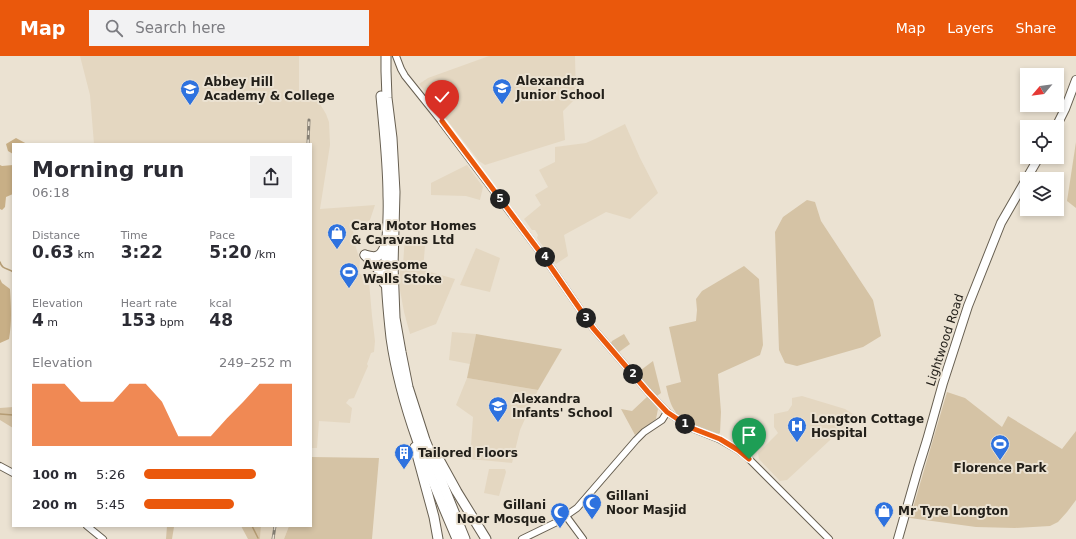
<!DOCTYPE html>
<meta charset="utf-8">
<style>
body{margin:0;font-family:"DejaVu Sans",sans-serif;background:#f2f2f3;color:#2b2b33;height:100vh;display:flex;flex-direction:column;font-size:15px;white-space:nowrap}
*{box-sizing:border-box;margin:0}
p{font-size:13px;color:#7c7c81}
.icon{flex:none;width:22px;height:22px;fill:none;stroke:currentColor;stroke-width:2;stroke-linecap:round;stroke-linejoin:round}
.map{position:relative;flex:1;overflow:hidden}
.sheet{position:absolute;left:12px;top:87px;width:300px;height:384px;display:flex;flex-direction:column;background:#fff;border-radius:0px;box-shadow:0 2px 6px #0003}
.sheet>*{flex:none}
.needle{width:26px;rotate:241deg}
.tools{position:absolute;left:1020px;top:12px;display:grid;gap:8px}
.tools a{display:grid;place-items:center;width:44px;height:44px;border-radius:0px;background:#fff;box-shadow:0 2px 6px #0003;font-size:20px}
.pin{position:absolute;display:grid;place-items:center;width:34px;height:34px;color:#fff;margin:-41px -17px;border-radius:50% 50% 50% 0;rotate:-45deg;box-shadow:0 0 4px #0007}
.pin .icon{rotate:45deg}
.km{position:absolute;width:20px;height:20px;margin:-10px;border-radius:50%;background:#222;color:#fff;font-size:11px;line-height:20px;text-align:center}
.round{display:grid;place-items:center;flex:none;width:42px;height:42px;border-radius:0px;background:#f2f2f3}
.summary{display:flex;align-items:center;justify-content:space-between;height:68px;padding:0 20px}
h1{font-size:22px;font-weight:700;line-height:30px}
.stats{display:grid;grid-template-columns:repeat(3,1fr);gap:6px;height:68px;padding:4px 20px}
.stats div{display:grid;align-content:center}
.stats b{font-size:17px;font-weight:700}
.stats small{font-size:11px;font-weight:400}
.stats p{font-size:11px}
.chart{height:112px;padding:8px 20px}
.chart p{display:flex;justify-content:space-between}
.chart svg{width:100%;height:72px;margin-top:4px;fill:#ea580c;opacity:.7}
ul{padding:0 20px;list-style:none;font-size:13px}
li{display:grid;grid-template-columns:64px 48px 1fr;align-items:center;height:30px}
li i{height:10px;border-radius:5px;background:#ea580c}
header{display:flex;align-items:center;gap:24px;box-sizing:border-box;height:56px;padding:0 20px;background:#ea580c;color:#fff}
header strong{font-size:19px}
nav{display:flex;gap:22px;margin-inline-start:auto;font-size:14px}
.search{width:280px;height:36px;background:#f2f2f3;display:flex;align-items:center;gap:10px;box-sizing:border-box;padding:0 14px;border-radius:0px;color:#7c7c81;font-size:15px}
.map>svg:first-child{display:block}
</style>
<header>
<strong>Map</strong>
<div class="search"><svg class="icon" aria-label="search" viewBox="0 0 24 24"><circle cx="10" cy="10" r="6"/><path d="M15 15l6 6"/></svg>Search here</div>
<nav><a>Map</a><a>Layers</a><a>Share</a></nav>
</header>
<div class="map">
<svg width="1076" height="483" viewBox="0 0 1076 483">
<rect width="100%" height="100%" fill="#ebe2d2"/>
<g fill="#e4d7c1">
<path d="M80,0H299V43H317L326,58L329,66L330,89L320,153L375,149L370,164L361,173L353,174L356,192L360,204L359,217L364,221L369,226L372,260L375,285L374,296L371,297L367,308L368,310L354,342L349,343L346,347L352,352L350,367L319,365L317,392H311V88H94L90,39Z"/>
<path d="M489,0H575L576,42L563,55L565,84L485,109L479,105L419,28L428,22Z"/>
<path d="M625,68L640,102L658,137L630,163L606,156L564,179L568,200L556,208L537,182L538,179L535,174H532L524,163L541,149L535,139L548,131L539,114L555,106V91L586,87L595,83Z"/>
<path d="M467,109L483,131L480,144L466,140L431,139V127Z"/>
<path d="M405,179L414,181L425,190L423,214L455,223L436,268L410,278L404,256L400,234V209H403Z"/>
<path d="M476,192L500,202L490,236L460,229Z"/>
<path d="M452,276L476,278L470,308L449,304Z"/>
<path d="M467,322L538,334L520,374L512,407L470,403L473,361L456,349Z"/>
<path d="M802,340L845,353L856,360L787,424L780,425L759,403L758,397L778,377L774,371V358L788,355L792,349V342Z"/>
<path d="M489,413H505L506,416L499,440L484,437Z"/>
<path d="M261,470H289L284,483H260Z"/>
</g>
<g fill="#d5c3a5">
<path d="M1076,86V152L1067,145Z"/>
<path d="M807,144L815,146L821,165L873,244L881,280L863,291L797,310L785,307L779,294L775,176L783,161Z"/>
<path d="M744,210L759,223L763,289L760,299L718,318L721,356L720,377L718,378L692,368L688,363C672,361 669,342 666,330L681,326L669,271L696,265L697,254L696,243L702,235Z"/>
<path d="M476,278L562,293L538,334L467,322Z"/>
<path d="M624,278L630,288L619,296L611,287L612,285Z"/>
<path d="M653,305L661,337L657,340L637,317Z"/>
<path d="M947,336L965,342L1002,371L1008,360L1062,393L1076,375V444L1067,456L1058,466L1050,470L1015,472L976,471L910,462Z"/>
<path d="M648,340L658,353L656,363L635,379L621,353L632,355Z"/>
<path d="M13,351V372L0,364V352Z"/>
<path d="M311,401L379,402L372,483H284L289,470H311Z"/>
<path d="M167,470H201L174,471L172,483H166Z"/>
<path d="M241,470H261L260,483H248Z"/>
</g>
<g fill="#c8af86">
<path d="M16,82L27,88H13V98L8,95L6,88Z"/>
<path d="M0,109L2,110L13,109V138L6,141L5,151L2,154L0,153Z"/>
<path d="M0,223L2,227L10,233C11,250 12,267 9,283L0,287Z"/>
</g>
<g fill="none" stroke-linecap="round" stroke-linejoin="round">
<g stroke="#b59c74" stroke-width="1.5">
<path d="M0,206C2,214 9,212 13,216"/>
<path d="M0,358L13,359"/>
<path d="M252,470L258,482"/>
</g>
<g stroke="#675f51" stroke-width="8">
<g id="minor">
<path d="M396,0L401,13L405,20L441,65L546,204L593,272L648,336L667,356L679,364L689,371L719,383L738,394L746,400L829,483"/>
<path d="M0,410L13,417"/>
<path d="M566,460L583,483"/>
<path d="M87,470L103,483"/>
<path d="M522,483L557,466L577,452L636,384L644,376L662,364L667,356"/>
</g>
</g>
<g stroke="#675f51" stroke-width="10">
<g id="major">
<path d="M1056,71L1065,53L1076,24"/>
<path d="M898,483L918,413L927,384L943,327L968,250L1001,167L1039,101"/>
</g>
</g>
<g stroke="#675f51" stroke-width="11">
<g id="highway">
<path d="M386,0V15L387,42L392,82L395,136L393,210L394,235L395,262L401,296L408,331L425,384L465,483"/>
<path d="M381,40C384,73 388,107 388,140C389,160 387,180 386,200C385,227 388,255 391,282C401,352 429,418 457,483"/>
<path d="M365,199L378,213L384,227"/>
<path d="M365,199C378,203 381,200 386,188"/>
<path d="M415,391L434,461L438,483"/>
<path d="M436,398L457,436L486,483"/>
</g>
</g>
<use href="#minor" stroke="#fff" stroke-width="6"/>
<use href="#major" stroke="#fff" stroke-width="8"/>
<use href="#highway" stroke="#fff" stroke-width="9"/>
<g stroke="#857f74" stroke-width="3">
<g id="rail">
<path d="M308,88L309,64"/>
<path d="M273,483L275,470"/>
</g>
</g>
<use href="#rail" stroke="#ebe2d2" stroke-width="1.5" stroke-dasharray="4.5" stroke-linecap="butt"/>
</g>
<g fill="none" stroke-linecap="round" stroke-linejoin="round">
<g stroke="#fff" stroke-width="8">
<path id="route" d="M442,65L546,204L593,272L648,336L667,356L679,364L689,371L720,383L738,394L749,403"/>
</g>
<use href="#route" stroke="#ea580c" stroke-width="5"/>
</g>
<defs>
<g id="school-pin" transform="scale(1)"><path d="M0 17L-7.5 6A9.5 9.5 0 1 1 7.5 6Z" fill="#2e72df" stroke="#ebe2d2"/><path d="M0-5L7-2L0 1L-7-2ZM-4 1L0 2.5L4 1V4Q0 6-4 4Z" fill="#fff"/></g>
<g id="shop-pin" transform="scale(1)"><path d="M0 17L-7.5 6A9.5 9.5 0 1 1 7.5 6Z" fill="#2e72df" stroke="#ebe2d2"/><path d="M-5-2.5h2.3a2.7 3.5 0 0 1 5.4 0H5L5.5 6h-11ZM-1.5-2.5h3a1.5 2.3 0 0 0-3 0Z" fill="#fff"/></g>
<g id="stadium-pin" transform="scale(1)"><path d="M0 17L-7.5 6A9.5 9.5 0 1 1 7.5 6Z" fill="#2e72df" stroke="#ebe2d2"/><path d="M0-5a6.5 5 0 1 0 0 10a6.5 5 0 1 0 0-10ZM-3.5-1.8h7v3.6h-7Z" fill="#fff"/></g>
<g id="hospital-pin" transform="scale(1)"><path d="M0 17L-7.5 6A9.5 9.5 0 1 1 7.5 6Z" fill="#2e72df" stroke="#ebe2d2"/><path d="M-5-5h3v3.5h4V-5h3V5h-3V1.5h-4V5h-3Z" fill="#fff"/></g>
<g id="building-pin" transform="scale(1)"><path d="M0 17L-7.5 6A9.5 9.5 0 1 1 7.5 6Z" fill="#2e72df" stroke="#ebe2d2"/><path d="M-4-6H4V6H1V3H-1V6H-4ZM-2.5-4.3h1.7v1.8h-1.7ZM.8-4.3h1.7v1.8H.8ZM-2.5-1h1.7V.8h-1.7ZM.8-1h1.7V.8H.8Z" fill="#fff"/></g>
<g id="mosque-pin" transform="scale(1)"><path d="M0 17L-7.5 6A9.5 9.5 0 1 1 7.5 6Z" fill="#2e72df" stroke="#ebe2d2"/><path d="M3.5-4.9A6 6 0 1 0 3.5 4.9A5 5 0 1 1 3.5-4.9Z" fill="#fff"/></g>
</defs>
<g fill-rule="evenodd">
<use href="#school-pin" x="502" y="32"/>
<use href="#school-pin" x="190" y="33"/>
<use href="#shop-pin" x="337" y="177"/>
<use href="#stadium-pin" x="349" y="216"/>
<use href="#school-pin" x="498" y="350"/>
<use href="#hospital-pin" x="797" y="370"/>
<use href="#stadium-pin" x="1000" y="388"/>
<use href="#building-pin" x="404" y="397"/>
<use href="#mosque-pin" x="592" y="447"/>
<use href="#shop-pin" x="884" y="455"/>
<use href="#mosque-pin" x="560" y="456"/>
</g>
<g text-anchor="middle" dominant-baseline="central" stroke-width="4" stroke-linejoin="round" paint-order="stroke">
<g font-size="12" font-weight="bold" fill="#23201a" stroke="#ebe2d2" text-anchor="start">
<text x="516" y="25">Alexandra<tspan x="516" dy="14">Junior School</tspan></text>
<text x="204" y="26">Abbey Hill<tspan x="204" dy="14">Academy &amp; College</tspan></text>
<text x="351" y="170">Cara Motor Homes<tspan x="351" dy="14">&amp; Caravans Ltd</tspan></text>
<text x="363" y="209">Awesome<tspan x="363" dy="14">Walls Stoke</tspan></text>
<text x="512" y="343">Alexandra<tspan x="512" dy="14">Infants' School</tspan></text>
<text x="811" y="363">Longton Cottage<tspan x="811" dy="14">Hospital</tspan></text>
<text x="418" y="397">Tailored Floors</text>
<text x="1000" y="412" text-anchor="middle">Florence Park</text>
<text x="606" y="440">Gillani<tspan x="606" dy="14">Noor Masjid</tspan></text>
<text x="546" y="449" text-anchor="end">Gillani<tspan x="546" dy="14">Noor Mosque</tspan></text>
<text x="898" y="455">Mr Tyre Longton</text>
</g>
<g font-size="12" fill="#23201a" stroke="#ebe2d2">
<text transform="translate(945 284) rotate(-72)">Lightwood Road</text>
</g>
</g>
</svg>
<div class="tools">
<a><svg class="needle" viewBox="-14 -14 28 28"><path d="M0-13l5 13h-10z" fill="#e53935"/><path d="M0 13l5-13h-10z" fill="#7c7c81"/></svg></a>
<a><svg class="icon" aria-label="locate" viewBox="0 0 24 24"><circle cx="12" cy="12" r="6"/><path d="M12 2v4M12 18v4M2 12h4M18 12h4"/></svg></a>
<a><svg class="icon" aria-label="layers" viewBox="0 0 24 24"><path d="M12 4l9 5-9 5-9-5zM3 14l9 5 9-5"/></svg></a>
</div>
<div class="pin" style="left:749px;top:403px;background:#1e9e55"><svg class="icon" aria-label="arrive" viewBox="0 0 24 24"><path d="M6 21V4h12l-3 4 3 4H6"/></svg></div>
<div class="pin" style="left:442px;top:65px;background:#d93025"><svg class="icon" aria-label="check" viewBox="0 0 24 24"><path d="M5 12l5 5 9-10"/></svg></div>
<b class="km" style="left:685px;top:368px">1</b>
<b class="km" style="left:633px;top:318px">2</b>
<b class="km" style="left:586px;top:262px">3</b>
<b class="km" style="left:545px;top:201px">4</b>
<b class="km" style="left:500px;top:143px">5</b>
<section class="sheet">
<div class="summary"><div><h1>Morning run</h1><p>06:18</p></div><a class="round"><svg class="icon" aria-label="share" viewBox="0 0 24 24"><path d="M12 15V3M7 8l5-5 5 5M5 13v7h14v-7"/></svg></a></div>
<div class="stats">
<div><p>Distance</p><b>0.63<small> km</small></b></div>
<div><p>Time</p><b>3:22</b></div>
<div><p>Pace</p><b>5:20<small> /km</small></b></div>
</div>
<div class="stats">
<div><p>Elevation</p><b>4<small> m</small></b></div>
<div><p>Heart rate</p><b>153<small> bpm</small></b></div>
<div><p>kcal</p><b>48</b></div>
</div>
<div class="chart"><p><span>Elevation</span>249–252 m</p>
<svg viewBox="0 0 160 44" preserveAspectRatio="none"><path d="M0 44V6L10 6L20 6L30 17L40 17L50 17L60 6L70 6L80 17L90 38L100 38L110 38L120 27L130 17L140 6L150 6L160 6V44z"/></svg>
</div>
<ul>
<li><b>100 m</b>5:26<i style="width:76%"></i></li>
<li><b>200 m</b>5:45<i style="width:61%"></i></li>
</ul>
</section>
</div>
